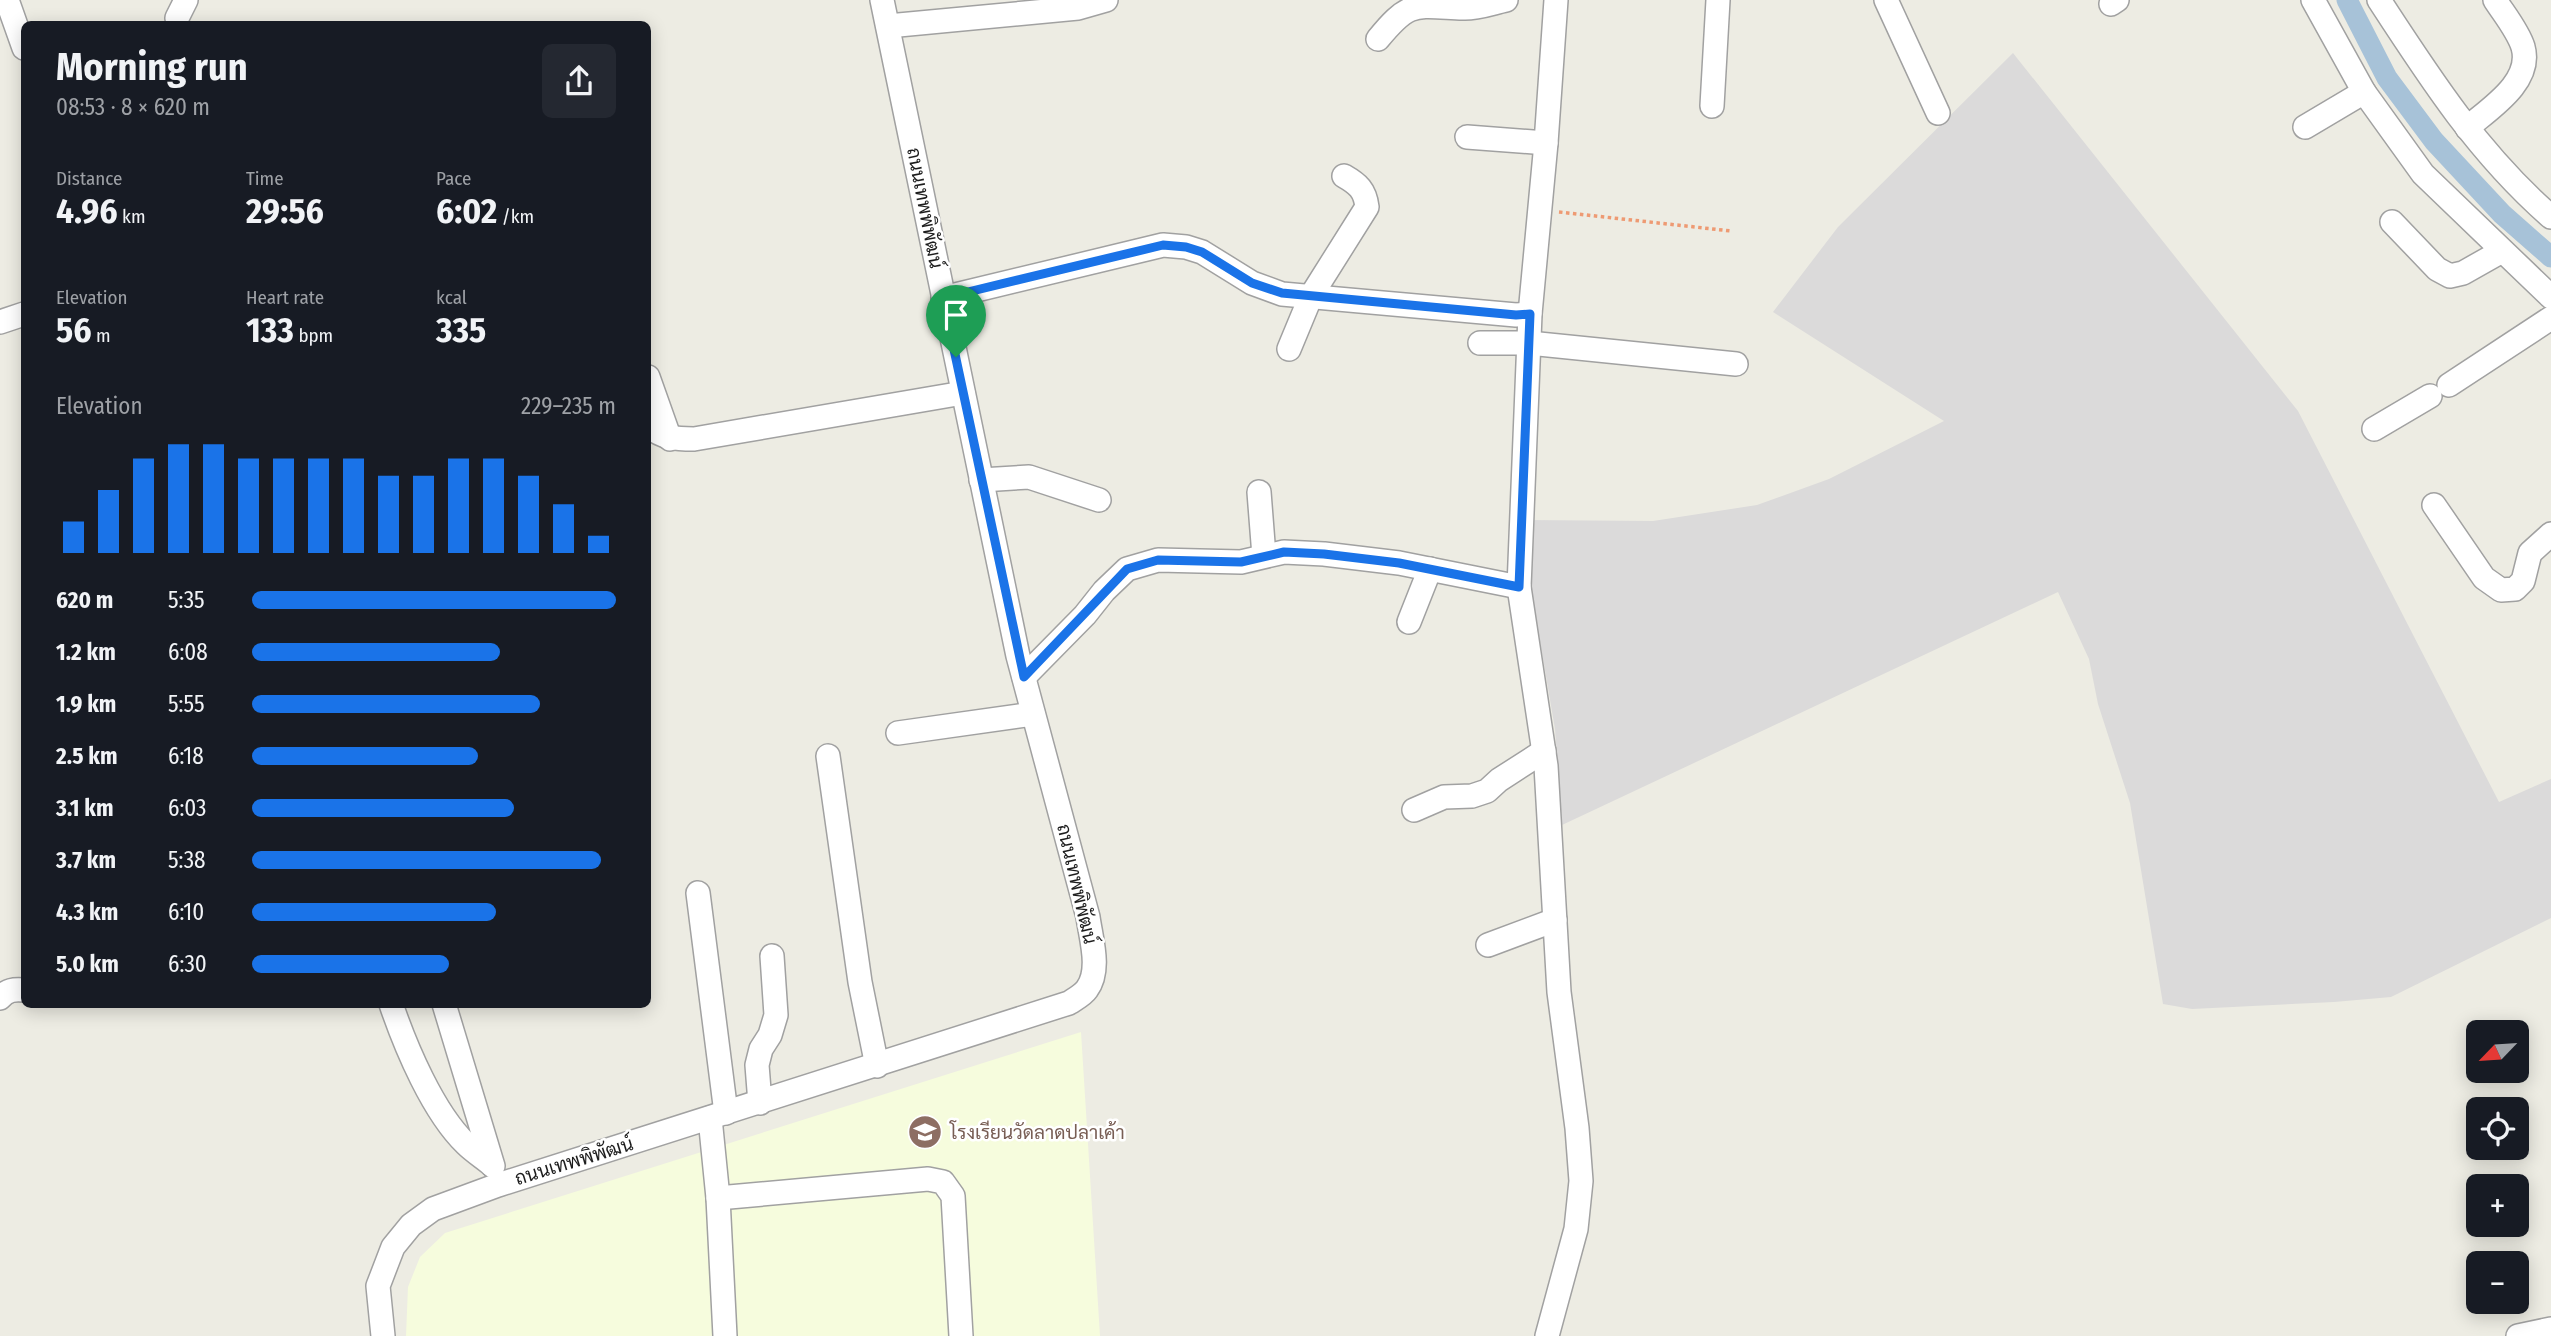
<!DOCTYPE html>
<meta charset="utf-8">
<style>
body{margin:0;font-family:"Fira Sans Condensed",Sarabun,sans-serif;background:#242831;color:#f1f3f6;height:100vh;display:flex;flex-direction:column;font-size:26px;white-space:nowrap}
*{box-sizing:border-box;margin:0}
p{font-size:23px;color:#9ea1a6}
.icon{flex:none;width:38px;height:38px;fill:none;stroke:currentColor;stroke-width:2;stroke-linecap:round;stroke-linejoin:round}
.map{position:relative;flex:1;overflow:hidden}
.details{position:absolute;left:21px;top:21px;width:630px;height:987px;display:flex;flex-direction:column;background:#171b24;border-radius:10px;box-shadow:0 4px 18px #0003}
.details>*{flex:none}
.needle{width:46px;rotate:245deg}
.tools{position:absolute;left:2466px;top:1020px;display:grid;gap:14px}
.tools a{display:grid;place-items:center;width:63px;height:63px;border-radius:10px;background:#171b24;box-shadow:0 4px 18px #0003;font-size:35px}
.pin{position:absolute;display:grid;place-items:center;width:60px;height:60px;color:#fff;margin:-72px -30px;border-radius:50% 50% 50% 0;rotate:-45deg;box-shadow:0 0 7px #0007}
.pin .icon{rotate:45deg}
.round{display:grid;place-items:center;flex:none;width:74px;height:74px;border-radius:10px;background:#242831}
.headline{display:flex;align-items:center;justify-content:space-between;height:119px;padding:0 35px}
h1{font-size:38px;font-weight:700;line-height:52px}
.stats{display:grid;grid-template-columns:repeat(3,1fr);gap:10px;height:119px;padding:7px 35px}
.stats div{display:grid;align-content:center}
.stats b{font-size:35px;font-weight:700}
.stats small{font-size:19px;font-weight:400}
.stats p{font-size:19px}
.chart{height:196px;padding:14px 35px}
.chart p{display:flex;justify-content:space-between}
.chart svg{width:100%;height:126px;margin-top:7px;stroke:#1a73e8;stroke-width:6}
ul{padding:0 35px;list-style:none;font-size:23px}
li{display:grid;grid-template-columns:112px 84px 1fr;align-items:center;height:52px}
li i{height:18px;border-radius:9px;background:#1a73e8}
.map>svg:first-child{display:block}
</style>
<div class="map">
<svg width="2551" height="1336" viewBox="0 0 2551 1336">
<rect width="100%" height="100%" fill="#edece3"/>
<path fill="#dbdada" d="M2013,53L2298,411L2499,802L2551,779V918L2391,997L2334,1002L2192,1009L2163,1004L2130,803L2098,704L2089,659L2058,592L1562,825L1555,729L1535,612L1527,601L1524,520L1653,521L1757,505L1829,479L1944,421L1773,312L1838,227Z"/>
<path fill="#f6fcdd" d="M1081,1032L1100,1336H406L408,1287L420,1257L445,1233Z"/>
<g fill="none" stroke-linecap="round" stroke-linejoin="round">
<path stroke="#a7c2d8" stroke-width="21" d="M2347,0L2387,78L2434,141L2502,214L2551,257"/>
<g stroke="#a1a1a1" stroke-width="26">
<g id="minor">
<path d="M7,0L24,48"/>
<path d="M1886,0L1938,113"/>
<path d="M2313,0L2364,92L2423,174L2551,297"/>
<path d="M2379,0C2431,80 2479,154 2551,217"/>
<path d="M2111,4L2117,0"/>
<path d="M177,18L186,0"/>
<path d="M888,26L1078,8L1106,0"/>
<path d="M1378,39C1410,0 1414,6 1463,8C1476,9 1492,3 1506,0"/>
<path d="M1712,106L1718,0"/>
<path d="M2305,127L2364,92"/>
<path d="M2467,128C2489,109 2533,82 2523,47C2518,31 2504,14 2495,0"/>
<path d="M1467,137L1546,143"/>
<path d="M2392,222L2437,269L2450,276L2463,273L2502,251"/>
<path d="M943,298L1163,245L1186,247L1202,252L1252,283L1282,294L1516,315L1530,314"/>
<path d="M0,322L24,314"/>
<path d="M1480,343H1529L1736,364"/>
<path d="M1289,349L1311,296L1367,207C1365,190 1358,184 1344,176"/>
<path d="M648,377L670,439"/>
<path d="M2449,385L2551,318"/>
<path d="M648,426C663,438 675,439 694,439L963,393"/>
<path d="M2374,429L2430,396"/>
<path d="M981,480L1029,477L1099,500"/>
<path d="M1259,492L1264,556"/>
<path d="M2434,505L2484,578L2501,590L2515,589L2523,581L2530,553L2551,534"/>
<path d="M1409,622L1430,569"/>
<path d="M1024,677L1085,615L1104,591L1127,569L1158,560L1241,562L1284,552L1324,554L1399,563L1519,587"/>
<path d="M898,733L1033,714"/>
<path d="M828,756L860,982L877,1066"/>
<path d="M1414,810L1444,797L1472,796L1487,791L1499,780L1544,751"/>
<path d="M698,893L726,1113"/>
<path d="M1488,945L1555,920"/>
<path d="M0,998C7,990 14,989 24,990"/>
<path d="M391,1004C406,1048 433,1112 466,1144C474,1152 484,1158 492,1165"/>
<path d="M444,1004L493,1166"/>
<path d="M760,1103L757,1065L761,1049L770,1035L776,1015L772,956"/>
<path d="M710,1118L718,1198L725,1336"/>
<path d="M718,1198L928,1179L943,1182L953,1196L961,1336"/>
<path d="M383,1336L378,1286L393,1247L411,1225L433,1209L498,1185L1069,1003C1075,999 1083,995 1087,989C1101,970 1091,939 1088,917L1018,656L882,0"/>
<path d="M1547,1336L1576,1229L1581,1181L1577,1128L1559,992L1546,766L1519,587L1530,314L1546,143L1556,0"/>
<path d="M2518,1336L2551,1329"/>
</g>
</g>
<path stroke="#ee9a73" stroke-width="3.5" stroke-dasharray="3.5 3.5" stroke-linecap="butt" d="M1559,212L1731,231"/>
<use href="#minor" stroke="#fff" stroke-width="23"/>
</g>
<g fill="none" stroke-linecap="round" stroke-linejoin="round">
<g stroke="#fff" stroke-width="14">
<path id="route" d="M1163,245L1186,247L1202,252L1252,283L1282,293L1516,315L1530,314L1519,587L1399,563L1324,554L1284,552L1241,562L1158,560L1127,569L1024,677L943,298Z"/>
</g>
<use href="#route" stroke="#1a73e8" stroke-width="9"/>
</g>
<defs>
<g id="school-disc" transform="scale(1.75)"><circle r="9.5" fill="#8d6e63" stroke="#fff"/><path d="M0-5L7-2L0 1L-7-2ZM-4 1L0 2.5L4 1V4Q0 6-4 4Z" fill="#fff"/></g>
</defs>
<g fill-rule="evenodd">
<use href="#school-disc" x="925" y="1132"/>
</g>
<g text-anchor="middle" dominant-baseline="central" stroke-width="5" stroke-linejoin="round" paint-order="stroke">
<g font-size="19" fill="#1d1d1d" stroke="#fff">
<text transform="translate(925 208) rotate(79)">ถนนเทพพิพัฒน์</text>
<text transform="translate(1077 884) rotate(77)">ถนนเทพพิพัฒน์</text>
<text transform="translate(574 1161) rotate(-17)">ถนนเทพพิพัฒน์</text>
</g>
<g font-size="19" fill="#785e54" stroke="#fff" text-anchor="start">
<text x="950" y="1132">โรงเรียนวัดลาดปลาเค้า</text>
</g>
</g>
</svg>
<div class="tools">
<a><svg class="needle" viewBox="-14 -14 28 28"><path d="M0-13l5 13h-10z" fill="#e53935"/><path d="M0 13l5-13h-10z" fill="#9ea1a6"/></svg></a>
<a><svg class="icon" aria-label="locate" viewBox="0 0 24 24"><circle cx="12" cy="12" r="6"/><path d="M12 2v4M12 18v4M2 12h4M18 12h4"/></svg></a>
<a>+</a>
<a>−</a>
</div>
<div class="pin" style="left:956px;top:357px;background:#1e9e55"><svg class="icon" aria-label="arrive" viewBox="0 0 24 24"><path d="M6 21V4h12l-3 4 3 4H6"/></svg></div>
<section class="details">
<div class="headline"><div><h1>Morning run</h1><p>08:53 · 8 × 620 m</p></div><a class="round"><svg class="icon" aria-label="share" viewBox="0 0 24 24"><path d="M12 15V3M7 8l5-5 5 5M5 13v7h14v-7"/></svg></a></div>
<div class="stats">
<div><p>Distance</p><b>4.96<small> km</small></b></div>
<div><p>Time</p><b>29:56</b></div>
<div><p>Pace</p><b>6:02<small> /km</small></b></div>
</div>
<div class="stats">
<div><p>Elevation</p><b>56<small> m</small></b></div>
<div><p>Heart rate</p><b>133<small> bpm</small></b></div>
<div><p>kcal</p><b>335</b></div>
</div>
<div class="chart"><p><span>Elevation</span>229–235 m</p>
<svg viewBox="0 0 160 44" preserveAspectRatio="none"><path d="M5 44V33M15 44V22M25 44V11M35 44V6M45 44V6M55 44V11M65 44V11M75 44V11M85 44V11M95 44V17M105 44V17M115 44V11M125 44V11M135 44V17M145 44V27M155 44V38"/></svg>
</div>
<ul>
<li><b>620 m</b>5:35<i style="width:100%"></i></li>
<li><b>1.2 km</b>6:08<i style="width:68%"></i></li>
<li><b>1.9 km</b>5:55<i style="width:79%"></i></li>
<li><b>2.5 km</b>6:18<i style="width:62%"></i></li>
<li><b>3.1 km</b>6:03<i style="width:72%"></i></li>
<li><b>3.7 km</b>5:38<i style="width:96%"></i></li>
<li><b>4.3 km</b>6:10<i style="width:67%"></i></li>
<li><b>5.0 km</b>6:30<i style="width:54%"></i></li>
</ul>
</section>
</div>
